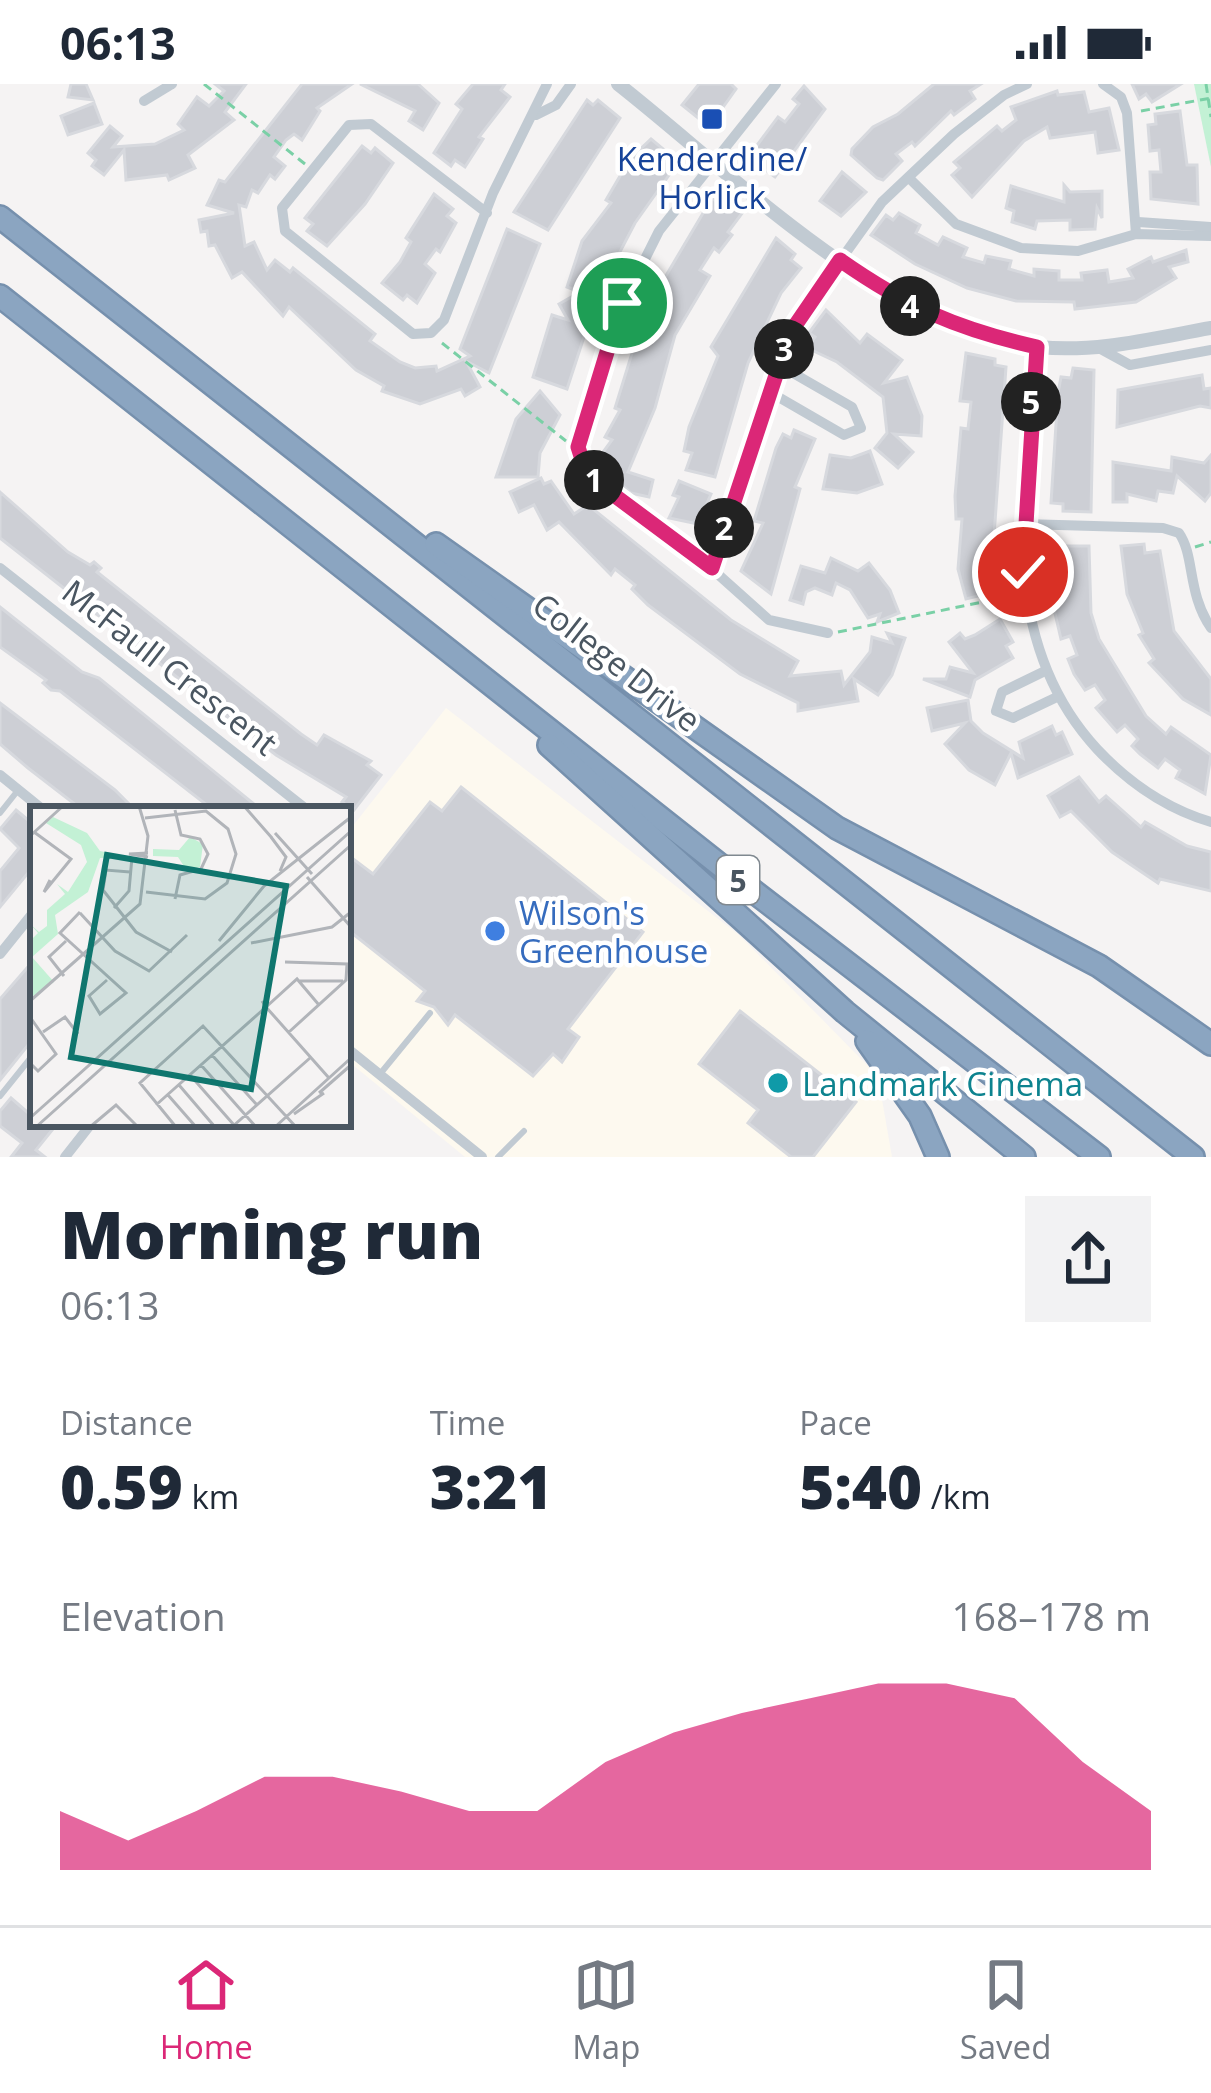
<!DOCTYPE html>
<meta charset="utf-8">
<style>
body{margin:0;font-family:"Open Sans",sans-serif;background:#f2f2f3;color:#1f2937;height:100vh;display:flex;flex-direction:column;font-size:45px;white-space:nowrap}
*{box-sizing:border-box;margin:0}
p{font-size:39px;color:#747a83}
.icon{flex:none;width:66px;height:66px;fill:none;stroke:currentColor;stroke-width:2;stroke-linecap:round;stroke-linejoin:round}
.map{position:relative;height:1073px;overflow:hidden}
.sheet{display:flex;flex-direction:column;background:#fff;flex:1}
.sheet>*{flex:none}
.pin{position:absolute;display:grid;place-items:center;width:102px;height:102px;color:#fff;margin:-51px;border:6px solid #fff;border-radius:50%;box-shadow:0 3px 12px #0007}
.km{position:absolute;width:60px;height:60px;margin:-30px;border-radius:50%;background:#222;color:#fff;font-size:33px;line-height:60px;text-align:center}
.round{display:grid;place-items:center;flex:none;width:126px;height:126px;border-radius:0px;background:#f2f2f3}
.summary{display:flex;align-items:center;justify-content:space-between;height:204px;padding:0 60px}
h1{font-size:66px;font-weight:800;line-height:90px}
.metrics{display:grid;grid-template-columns:repeat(3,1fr);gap:18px;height:204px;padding:12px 60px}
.metrics div{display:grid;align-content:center}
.metrics b{font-size:60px;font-weight:800}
.metrics small{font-size:33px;font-weight:400}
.metrics p{font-size:33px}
.chart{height:336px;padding:24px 60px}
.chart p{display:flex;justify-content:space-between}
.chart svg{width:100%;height:216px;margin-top:12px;fill:#db2777;opacity:.7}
.status{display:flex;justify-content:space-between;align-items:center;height:84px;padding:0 60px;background:#fff;direction:ltr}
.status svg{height:33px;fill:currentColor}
.tab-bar{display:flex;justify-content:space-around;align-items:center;height:168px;border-top:3px solid #e0e1e3;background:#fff;font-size:33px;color:#747a83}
.tab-bar a{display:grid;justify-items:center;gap:6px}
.tab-bar .on{color:#db2777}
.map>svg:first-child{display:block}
</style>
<div class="status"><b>06:13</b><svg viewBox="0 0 49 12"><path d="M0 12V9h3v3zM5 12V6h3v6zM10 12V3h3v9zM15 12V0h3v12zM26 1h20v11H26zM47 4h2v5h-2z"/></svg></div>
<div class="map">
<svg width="1211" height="1073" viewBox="0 0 1211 1073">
<rect width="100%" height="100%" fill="#f5f3f3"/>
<path fill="#fdf9ef" d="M446,624L739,851L868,982L880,1004L892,1073H465L348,977V748Z"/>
<path fill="#c3f1d5" d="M1194,0H1211V83Z"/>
<g fill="#cdcfd5" stroke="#d7d9de" stroke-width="3">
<path d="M71,0H86L93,16L68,13Z"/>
<path d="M215,0H246L225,28L234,36L188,71L195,84L169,96L167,91L126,96L124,66L104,91L92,82L96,76L88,69L110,42L122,52L113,63L155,60L184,46L178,40L197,13L209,22L224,7Z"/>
<path d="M302,0H352L317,24L320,27L302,56L294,50L286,56L274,73L285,82L275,95L270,91L258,109L252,106L246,123L239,121L245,162L254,158L267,186L275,176L290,188L293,184L375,250L370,257L400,278L415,284L436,282L437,287L470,272L460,265L507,145L540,160L489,289L466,277L480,303L465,312L461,305L420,320L382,307L384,302L356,286L289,223L283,232L242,188L232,194L215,161L209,162L207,147L201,148L199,136L234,129L207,121L219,96L225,98Z"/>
<path d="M360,0H418L439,19L423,46L409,37L415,27Z"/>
<path d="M473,0H505L501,6L510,13L479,53L483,55L465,83L455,76L451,82L434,69L462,25L456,20Z"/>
<path d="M699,0H731L736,5L716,33L709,27L702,37L682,21Z"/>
<path d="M934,0H981L970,7L975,15L954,31L951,27L915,62L912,58L896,70L902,77L883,96L877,94L851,71L852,65L873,43L898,30Z"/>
<path d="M1132,0H1181L1152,18L1146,10L1139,15Z"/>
<path d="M804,2L825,25L775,93L756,79L763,70L755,64L778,33L785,38L799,20L793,15Z"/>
<path d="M1057,7L1058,11L1084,8L1089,28L1109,24L1119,66L1098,69L1095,48L1050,54L1047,43L1024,57L972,113L952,91L960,84L954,78L997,42L1002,47L1016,36L1011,23Z"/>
<path d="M587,16L593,21L598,16L620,34L548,146L514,128Z"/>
<path d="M94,19L102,40L68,51L61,32Z"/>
<path d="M1180,27L1187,81H1197L1198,120L1151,115L1150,88H1161L1159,66L1150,67L1148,41L1156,40L1155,30Z"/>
<path d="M651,55L668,69L664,76L674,84L635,139L598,210L567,305L533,293L552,231L568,236L559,220L580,208L567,203L582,157L611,119L606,116L630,75Z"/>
<path d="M362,62L371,69L375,64L393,79L365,120L327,162L307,147L313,140L305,134Z"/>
<path d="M842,88L866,108L841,132L820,117Z"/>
<path d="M1064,101L1070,108L1102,107V134L1097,124L1095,145L1070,146V136L1037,137L1035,145L1012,138L1014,127L1006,124L1011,102L1064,118Z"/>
<path d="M434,110L453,125L447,132L456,139L440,168L436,165L425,180L435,189L417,219L407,211L403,216L382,199L400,178L411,158L406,154Z"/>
<path d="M712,114L722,122L728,115L743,128L728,148L732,151L719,168L714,164L700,186L710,192L675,251L655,324L628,388L653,396L649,413L631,409L603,384L609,377L601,371L612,356L605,353L620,326L615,324L645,227Z"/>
<path d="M899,129L920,141L916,149L938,161L943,153L967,164L963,173L984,179L986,172L1011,177L1009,185L1034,192V185L1059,187V196H1082L1081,189L1107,186L1109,198L1133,194L1128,185L1151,173L1153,178L1186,166L1188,178L1169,183L1176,194L1136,218L1075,225L1074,218L1016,217L967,204L915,180L871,151L886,131L893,136Z"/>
<path d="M776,154L795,170L791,176L801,184L781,209L748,279L715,393L686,386L692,369L684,367L689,343L718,272L711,263Z"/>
<path d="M826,226L860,259L867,250L902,276L884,299L907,293L922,332L921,352L894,350L913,368L898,384L875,364L887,349L883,313L837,278L807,264L815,253L809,249Z"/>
<path d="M966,269L995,275V281L1006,283L994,452L998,507L966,515L958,485L962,435H956L955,412L961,344L968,345L971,318L960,317Z"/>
<path d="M1073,284L1094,286L1091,428L1063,427V420L1051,419L1058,309L1061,293L1071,294Z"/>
<path d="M1202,291L1204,305L1211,304V324L1200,322L1117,343L1118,306Z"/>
<path d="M540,307L560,331L540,369L538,393H496L516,335Z"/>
<path d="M794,346L815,355L795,403L800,405L771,510L741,487L763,439L754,437L776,364L783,350L791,354Z"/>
<path d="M870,367L882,400L857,409L823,405L830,371L851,374Z"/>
<path d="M1211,371V409L1205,417L1177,392L1173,409L1158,407L1156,417L1127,410V418H1113V378L1171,387L1172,373L1204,379Z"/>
<path d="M541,394L544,400L551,397L574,430L588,421L731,536L798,577L790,592L841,587L844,601L870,568L872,553L892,559L887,549L905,554L892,591L878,611L854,595L858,617L798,627V619L740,590L648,521L632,505L635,501L615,485L611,491L559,438L547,446L534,421L519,428L510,408Z"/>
<path d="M679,397L711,410L698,440L669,434L679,413L673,411Z"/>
<path d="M0,408L68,468L90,481L94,478L101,484L97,488L301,650L317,661L324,651L371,677L367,681L381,691L354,726L342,718L346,713L276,671L0,454Z"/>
<path d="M1144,460L1145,469L1160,467L1174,547L1211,595V631L1183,615L1149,579L1154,575L1139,551L1143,549L1127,510L1121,462Z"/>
<path d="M1063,462H1089L1091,529L1099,555L1146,632L1166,650L1171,643L1211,671L1205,710L1176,694L1180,686L1165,675L1158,684L1140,670L1132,662L1138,655L1125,641L1117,648L1096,624L1105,616L1095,601L1085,606L1074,590L1068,575L1077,571L1070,552L1061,555L1050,508V470L1063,469Z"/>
<path d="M831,474L858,487L869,479L890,506L899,529L877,538L880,530L868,534L850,506L836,499L832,511L815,504L806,508L803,520L790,516L801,482L825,489Z"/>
<path d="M0,523L82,588L99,594L260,725H212L60,607L51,606L43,599L46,596L0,563Z"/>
<path d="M1000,535L1013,558L1006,562L1013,574L975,596L970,613L923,595H946L950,583L973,589L949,558L960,549L965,555L975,551Z"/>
<path d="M968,616L971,637L983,649L1023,674L1019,658L1052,642L1056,651L1062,648L1072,670L1018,694L1011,669L995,701L969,686L945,660L965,639L932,647L927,624Z"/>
<path d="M0,619L115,706L134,725H81L28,684L0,660Z"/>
<path d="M1079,693L1099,718L1106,712L1141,743L1145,738L1187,762L1211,768V807L1160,795L1158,799L1112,768L1071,727L1060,733L1048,712Z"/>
<path d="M461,703L643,848L568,945L579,953L562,978L553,970L533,992L455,931L448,941L434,923L417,917L425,907L348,846V771L373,790L430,718L442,727Z"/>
<path d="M16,726L33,740V783L0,823V787L19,764L0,745Z"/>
<path d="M33,877V955L0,996V915Z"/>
<path d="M740,927L856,1018L813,1073H791L748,1039L758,1026L699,980Z"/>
<path d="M11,1014L33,1033V1040H57L36,1066L45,1073H11L22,1059L0,1042V1027Z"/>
</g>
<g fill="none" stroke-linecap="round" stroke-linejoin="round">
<g stroke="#7690ad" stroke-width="26">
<g id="motorway">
<path d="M0,133L1193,1073"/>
<path d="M0,212L740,797L1099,1073"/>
<path d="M436,460L837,744L1099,882L1211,960"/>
<path d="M549,661L845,928L1024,1073"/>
<path d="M867,957L920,1032L938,1073"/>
</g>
</g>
<g stroke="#7ad0a6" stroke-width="3" stroke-dasharray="9 6" stroke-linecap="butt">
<path d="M204,0L305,80"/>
<path d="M1206,0L1211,33"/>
<path d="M1141,27L1211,14"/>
<path d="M442,259L566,357"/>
<path d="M1195,463L1211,458"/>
<path d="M838,548L1016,511"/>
</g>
<g stroke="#c1cad2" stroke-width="6">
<path d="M0,729L19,705"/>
<path d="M380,990L430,929"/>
<path d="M0,1012L33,971"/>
<path d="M498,1073L524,1047"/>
</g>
<g stroke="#c1cad2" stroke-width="10">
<path d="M776,0L659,147L623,219L578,363L587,391L712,485L769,536L828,549"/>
<path d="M1103,0L1121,13L1127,29L1136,150"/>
<path d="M144,17L172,0"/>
<path d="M536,31L556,21L571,0"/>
<path d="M911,96L956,140L1021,164L1078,167L1136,150L1211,152"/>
<path d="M487,129L371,40L349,41L282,124L285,147L413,250L431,249L444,236L493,109L547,0"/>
<path d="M1138,138L1211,143"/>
<path d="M1037,263C1022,400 995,555 1097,665C1128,698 1167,725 1211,738"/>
<path d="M1099,264L1130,281L1211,266"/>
<path d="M768,307L844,351L861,344L852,323L779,281"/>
<path d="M1024,440L1163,444L1179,449C1195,472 1187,509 1211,544"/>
<path d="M0,484L306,725"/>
<path d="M712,485L768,307L791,249L815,212L882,118L954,50L1004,11L1027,0"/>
<path d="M1045,587L1002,608L996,627L1013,634L1057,613"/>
<path d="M0,691L42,725"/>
<path d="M0,870L33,829"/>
<path d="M348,965L482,1073"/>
<path d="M65,1073L91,1040"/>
</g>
<path stroke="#c1cad2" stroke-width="14" d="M618,0C734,91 889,249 1039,263C1097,269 1154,254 1211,244"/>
<use href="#motorway" stroke="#8ba5c1" stroke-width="21"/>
</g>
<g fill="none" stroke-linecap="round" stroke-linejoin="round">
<g stroke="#fff" stroke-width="24">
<path id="route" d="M622,219L578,363L587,391L712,484L790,249L840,176C907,223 957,245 1037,263L1023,488"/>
</g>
<use href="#route" stroke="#db2777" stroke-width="15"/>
</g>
<rect fill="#1a4fb4" stroke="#fff" stroke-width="4.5" x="700" y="23" width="24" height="24" rx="6"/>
<circle fill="#3f7fe0" stroke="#fff" stroke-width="4.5" cx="495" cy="847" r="12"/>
<circle fill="#0f9aa8" stroke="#fff" stroke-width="4.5" cx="778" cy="999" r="12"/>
<g text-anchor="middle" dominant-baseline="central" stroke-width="9" stroke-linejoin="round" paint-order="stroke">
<rect fill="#fff" stroke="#808990" stroke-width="3" x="717" y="772" width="42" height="48" rx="9"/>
<g font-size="30" font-weight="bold" fill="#4a5661">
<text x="738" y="796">5</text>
</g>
<g font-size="33" fill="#164399" stroke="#fff">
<text x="712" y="74">Kenderdine/<tspan x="712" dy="38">Horlick</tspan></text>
</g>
<g font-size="33" fill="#4a5661" stroke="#fff">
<text transform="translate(617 578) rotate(38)">College Drive</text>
<text transform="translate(170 583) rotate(38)">McFaull Crescent</text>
</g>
<g font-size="33" fill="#366cbe" stroke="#fff" text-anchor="start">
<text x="519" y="828">Wilson's<tspan x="519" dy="38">Greenhouse</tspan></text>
</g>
<g font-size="33" fill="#0d838f" stroke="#fff" text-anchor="start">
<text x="802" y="999">Landmark Cinema</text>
</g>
</g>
<g transform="translate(30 722)">
<rect width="321" height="321" fill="#f5f3f3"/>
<path d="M23,11L57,27L70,45L97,51L70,52L58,86L25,109L28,128L2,151L24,176L0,192V135L8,127L0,118L9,126L17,120V104L35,88L27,78L38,86L57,56L51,39L16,17ZM160,31L173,38L170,61L157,65L148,51L123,50V43L149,44Z" fill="#c3f1d5"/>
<path fill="none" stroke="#b1b4b9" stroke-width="3" d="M214,0L242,32M145,4L151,29L170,33L178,48L171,63L150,69L145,93M115,12L176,5L198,23L206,48L197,77L175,93L116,86M4,26L41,53L14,86L20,74M245,27L282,68M0,30L33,0M241,31L256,51L250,65M118,47L99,48L118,51M100,66L76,64L73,84L106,126L142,146M277,71L321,121M84,102L99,85L102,51M50,106L30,127L96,187L70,208L59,190L77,174M50,107L85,145L119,165L157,129M189,135L234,80L321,11M221,137L302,121L321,106M255,156L317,158L316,174L259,226M34,170L19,151L36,135M269,175H313M0,195L110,98L118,30L109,0M232,195L236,201L267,173L289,199M0,211L26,248L8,265L0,257M13,226L35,211L48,228M182,249L227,299M171,259L226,321M160,269L204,319M149,279L185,321M289,287L321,259M138,289L166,321M126,299L236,201L299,272M264,308L294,287M0,312L321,25M6,321L321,39M60,321L86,299L108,321M146,321L110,277L173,220L266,321M202,321L280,252M245,321L321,252"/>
<path fill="#0f766e" fill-opacity="0.15" stroke="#0f766e" stroke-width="6" d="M77,49L256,80L221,283L41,251Z"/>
<rect width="321" height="321" fill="none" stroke="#4a5661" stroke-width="6"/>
</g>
</svg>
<div class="pin" style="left:622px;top:219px;background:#1e9e55"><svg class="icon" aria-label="arrive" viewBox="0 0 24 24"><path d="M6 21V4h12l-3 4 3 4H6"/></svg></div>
<div class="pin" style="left:1023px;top:488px;background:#d93025"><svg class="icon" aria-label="check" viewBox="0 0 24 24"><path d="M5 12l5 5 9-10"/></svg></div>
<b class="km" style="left:594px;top:396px">1</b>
<b class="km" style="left:724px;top:444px">2</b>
<b class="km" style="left:784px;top:265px">3</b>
<b class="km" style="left:910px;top:222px">4</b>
<b class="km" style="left:1031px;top:318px">5</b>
</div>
<section class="sheet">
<div class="summary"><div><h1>Morning run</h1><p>06:13</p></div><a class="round"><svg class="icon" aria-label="share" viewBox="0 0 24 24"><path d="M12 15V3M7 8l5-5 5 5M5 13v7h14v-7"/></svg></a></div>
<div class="metrics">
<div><p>Distance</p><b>0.59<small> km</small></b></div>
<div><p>Time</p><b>3:21</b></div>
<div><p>Pace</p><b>5:40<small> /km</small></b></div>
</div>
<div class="chart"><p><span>Elevation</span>168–178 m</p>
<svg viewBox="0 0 160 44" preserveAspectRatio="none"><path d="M0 44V32L10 38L20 32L30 25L40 25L50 28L60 32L70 32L80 22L90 16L100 12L110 9L120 6L130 6L140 9L150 22L160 32V44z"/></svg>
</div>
</section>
<nav class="tab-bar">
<a class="on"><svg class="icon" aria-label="home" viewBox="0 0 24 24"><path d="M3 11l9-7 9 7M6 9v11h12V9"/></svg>Home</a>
<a><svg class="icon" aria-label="map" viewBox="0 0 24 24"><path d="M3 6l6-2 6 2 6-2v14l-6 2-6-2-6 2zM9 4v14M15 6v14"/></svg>Map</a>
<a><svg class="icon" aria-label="saved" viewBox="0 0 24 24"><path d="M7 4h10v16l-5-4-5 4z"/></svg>Saved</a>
</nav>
